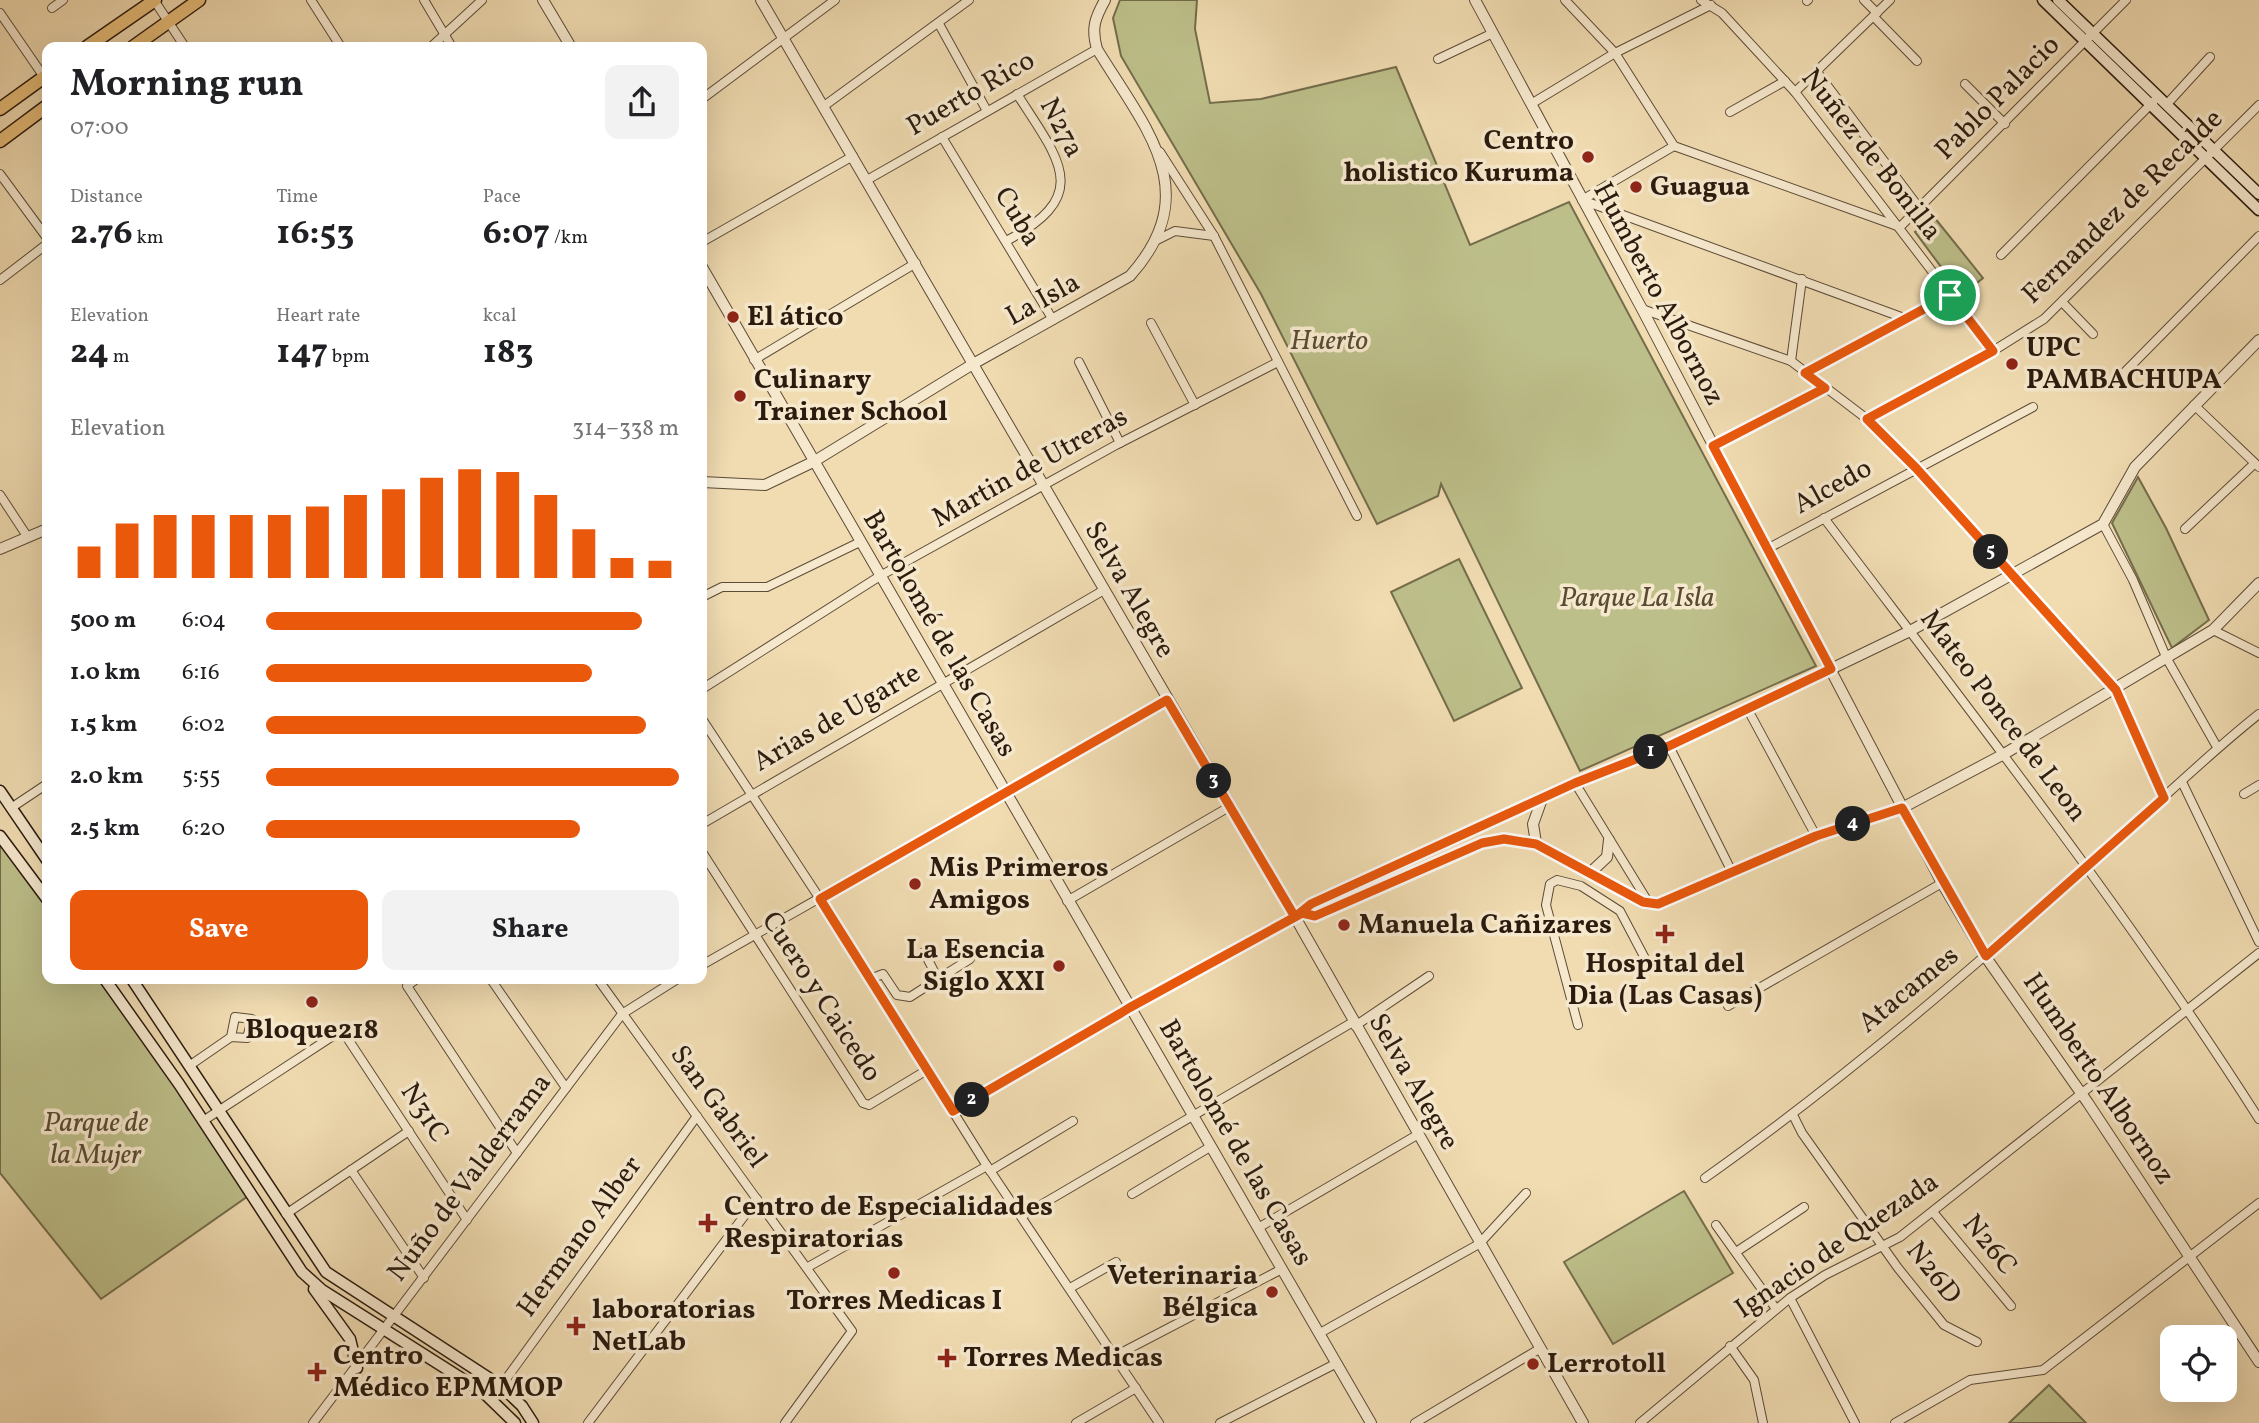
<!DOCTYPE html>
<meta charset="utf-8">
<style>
body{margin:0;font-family:Vollkorn,serif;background:#f2f2f2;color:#202124;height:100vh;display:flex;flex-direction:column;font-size:26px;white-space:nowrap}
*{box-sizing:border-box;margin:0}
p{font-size:23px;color:#757577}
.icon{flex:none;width:38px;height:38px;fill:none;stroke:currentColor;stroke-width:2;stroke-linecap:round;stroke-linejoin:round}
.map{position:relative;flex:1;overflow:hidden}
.panel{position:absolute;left:42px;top:42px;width:665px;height:942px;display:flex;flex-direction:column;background:#fff;border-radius:14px;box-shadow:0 7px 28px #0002}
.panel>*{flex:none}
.buttons{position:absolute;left:2160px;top:1325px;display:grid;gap:14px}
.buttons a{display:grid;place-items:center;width:77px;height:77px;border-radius:14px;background:#fff;box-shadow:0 7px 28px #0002;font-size:35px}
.pin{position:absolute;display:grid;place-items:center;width:60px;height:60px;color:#fff;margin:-30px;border:4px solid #fff;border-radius:50%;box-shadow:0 2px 7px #0007}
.km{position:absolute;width:35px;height:35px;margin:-18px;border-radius:50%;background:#222;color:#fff;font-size:19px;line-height:35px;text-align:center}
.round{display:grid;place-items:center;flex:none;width:74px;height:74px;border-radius:14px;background:#f2f2f2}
.head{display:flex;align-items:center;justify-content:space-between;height:119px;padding:0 28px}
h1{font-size:38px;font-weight:700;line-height:52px}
.metrics{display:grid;grid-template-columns:repeat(3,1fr);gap:10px;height:119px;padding:7px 28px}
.metrics div{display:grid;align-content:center}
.metrics b{font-size:35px;font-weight:700}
.metrics small{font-size:19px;font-weight:400}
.metrics p{font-size:19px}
.chart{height:196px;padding:14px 28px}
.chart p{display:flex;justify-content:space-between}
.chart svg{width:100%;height:126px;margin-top:7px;stroke:#ea580c;stroke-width:6}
.primary-button{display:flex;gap:14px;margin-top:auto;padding:14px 28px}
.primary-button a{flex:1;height:80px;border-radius:14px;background:#ea580c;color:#fff;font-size:28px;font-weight:700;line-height:80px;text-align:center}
.primary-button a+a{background:#f2f2f2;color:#202124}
ul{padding:0 28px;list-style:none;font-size:23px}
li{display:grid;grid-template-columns:112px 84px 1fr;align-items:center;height:52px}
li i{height:18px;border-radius:9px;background:#ea580c}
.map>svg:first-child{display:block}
</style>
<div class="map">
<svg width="2259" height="1423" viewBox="0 0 2259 1423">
<rect width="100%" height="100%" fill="#f1dcb2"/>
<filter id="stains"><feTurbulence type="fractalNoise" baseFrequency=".00286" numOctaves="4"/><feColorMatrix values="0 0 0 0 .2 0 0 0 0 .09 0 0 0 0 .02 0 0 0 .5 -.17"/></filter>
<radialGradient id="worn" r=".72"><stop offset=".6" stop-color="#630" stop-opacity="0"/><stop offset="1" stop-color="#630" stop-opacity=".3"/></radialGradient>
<g fill="#bdbf8a" stroke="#746d4c" stroke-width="2">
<path d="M1120,0H1197L1195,29L1210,103L1261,99L1396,67L1470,245L1569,202L1816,666L1580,771L1441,484L1438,496L1377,524L1261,294L1121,56L1113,18Z"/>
<path d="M1934,217L1983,278L1962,295L1915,232Z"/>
<path d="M2138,477L2166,528L2209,620L2172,648L2112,523Z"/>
<path d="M1459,559L1522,688L1454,721L1391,592Z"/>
<path d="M0,836L47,904V978H100L251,1194L101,1299L0,1173Z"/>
<path d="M1684,1191L1733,1273L1613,1344L1564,1262Z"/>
<path d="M2049,1385L2086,1423H2009Z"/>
</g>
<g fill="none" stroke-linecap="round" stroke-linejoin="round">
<g stroke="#5c4b37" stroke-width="10">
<g id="minor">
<path d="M154,0L185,47"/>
<path d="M311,0L341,47"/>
<path d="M424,0L452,47"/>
<path d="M1565,0L1615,53L1674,146L1900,227"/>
<path d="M1701,0L1722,13L1795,92L1993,351"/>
<path d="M1864,0L1877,13"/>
<path d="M1807,1L1808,0"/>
<path d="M52,8L63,0"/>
<path d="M0,13L44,77"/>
<path d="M1874,17L1917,61"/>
<path d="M939,24L987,111"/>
<path d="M431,47L482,0"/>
<path d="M1438,59L1493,33"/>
<path d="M1817,72L1920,209"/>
<path d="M1965,84L2005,124"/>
<path d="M1795,92L1890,0"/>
<path d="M702,99L835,0"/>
<path d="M1531,104L1615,53L1711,5"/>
<path d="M2167,104L2210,57"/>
<path d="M824,106L969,0"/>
<path d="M1730,112L1785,81"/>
<path d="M942,137L1053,320"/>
<path d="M1160,152L1214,236L1357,516"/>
<path d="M0,174L47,238"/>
<path d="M867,180L1097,49"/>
<path d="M1582,200L1904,318"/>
<path d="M1582,200L1674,146"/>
<path d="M1900,227L2126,0"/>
<path d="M1157,240L1175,231L1214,236"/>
<path d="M1006,241C1094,195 1059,160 1017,94"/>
<path d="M702,242L853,156"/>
<path d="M2001,255L2154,101"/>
<path d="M0,280L47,244"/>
<path d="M2063,303L2093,334"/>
<path d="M1642,309L1791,361L1867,419L1916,468L2116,690L2164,798"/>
<path d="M1151,323L1195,405"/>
<path d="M754,360L916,263"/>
<path d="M1791,361L1802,279"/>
<path d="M1079,362L1120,443"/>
<path d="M1805,373L1950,295"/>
<path d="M2111,386L2259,236"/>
<path d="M2194,405L2259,467"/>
<path d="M1867,419L1993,351L2044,319L2259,105"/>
<path d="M1713,446L1825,388"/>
<path d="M0,495L27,536"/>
<path d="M1824,518C1973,715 2126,910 2259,1119"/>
<path d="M2103,524L2133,580L2167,659L2217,747"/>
<path d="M2185,529L2254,464"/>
<path d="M1767,549L2033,407"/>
<path d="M702,597L722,587H767L860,542"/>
<path d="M2213,630L2259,653"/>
<path d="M702,689L880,576L1116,445L1278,362"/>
<path d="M1747,708L1816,836"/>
<path d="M702,719L820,899L987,1166L1159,1423"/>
<path d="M1669,746L1732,872"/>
<path d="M2182,782L2259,942"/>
<path d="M1575,783L1650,905"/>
<path d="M2244,794L2259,785"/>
<path d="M11,808L47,784"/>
<path d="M702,824L1104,590"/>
<path d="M702,852L863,1103L869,1105L927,1070"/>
<path d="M1067,901L1229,807"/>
<path d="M702,965L1167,700"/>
<path d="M418,978L407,986L517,1153"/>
<path d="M490,978L566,1088"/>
<path d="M597,978L852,1331L785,1423"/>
<path d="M870,979L883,974L897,995L910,997L938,979L924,952"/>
<path d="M938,979L970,959"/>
<path d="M1728,1006L1942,883"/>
<path d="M1578,1025L1546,905L1550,884L1557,880L1581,886L1620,911L1649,966"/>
<path d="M1355,1026L1429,976"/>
<path d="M189,1066L231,1037L247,1038L252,1019L235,1017L231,1037"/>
<path d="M953,1111L1121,1013L1295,917"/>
<path d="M1793,1115L1802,1133L1898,1268L1944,1325L1977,1342"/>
<path d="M203,1121L342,1030L467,1220"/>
<path d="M351,1170L424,1278"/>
<path d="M990,1171L1073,1121"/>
<path d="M1705,1178C1841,1082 1967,973 2092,862C2148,813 2201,760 2259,714"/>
<path d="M1132,1194L1210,1147"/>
<path d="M1933,1212L2011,1306"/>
<path d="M286,1214L409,1131"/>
<path d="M1022,1216L1353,1022"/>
<path d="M1716,1225L1776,1309"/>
<path d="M1258,1228L1417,1135"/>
<path d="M1736,1252L1804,1207"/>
<path d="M808,1267L987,1166"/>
<path d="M1070,1288L1116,1262"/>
<path d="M1790,1298L1855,1423"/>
<path d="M1320,1333L1479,1244L1526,1193"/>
<path d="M1730,1346L1754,1380L1763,1423"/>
<path d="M1115,1356L1282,1269"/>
<path d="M501,1386L697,1116"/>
<path d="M313,1423L622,1014L679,978"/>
<path d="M588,1423L757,1199"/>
<path d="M1076,1423L1136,1388"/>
<path d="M1220,1423L1337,1363"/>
<path d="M1415,1423L1541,1348"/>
<path d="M1640,1423L1790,1298L1825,1275L1900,1237L2259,953"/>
<path d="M1895,1423L1970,1380L2043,1370L2259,1203"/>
</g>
</g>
<g stroke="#5c4b37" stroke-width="12">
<g id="tertiary">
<path d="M543,0L571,47"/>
<path d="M761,0L1295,917L1583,1423"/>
<path d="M1475,0L1642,309L1942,883L1985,956L2088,1103L2259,1362"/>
<path d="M702,267L1371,1423"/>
<path d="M702,482L765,485L813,462L973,364L1130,276C1206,191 1145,128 1097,49C1091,28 1095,18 1105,0"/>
<path d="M0,549L47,529"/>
<path d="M1536,843L1533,824L1542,799"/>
<path d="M1591,872L1607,857L1609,840"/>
<path d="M1302,913L1315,916L1482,843L1504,839L1536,843L1643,903L1658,904L1816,836L1902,808L2004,754L2213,630L2259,583"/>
<path d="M1295,917L1311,904L1575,783L1669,746L1831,669L1910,631L2103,524L2135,467L2259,340"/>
</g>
</g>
<g stroke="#2b1b0e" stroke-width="13">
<g id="secondary">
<path d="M2043,0L2259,210"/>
<path d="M2058,0L2259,194"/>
<path d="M0,791L47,860"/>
<path d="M0,836L47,899"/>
<path d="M104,978L179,1084L302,1272L322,1290L483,1392L515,1423"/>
<path d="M131,978L326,1272L501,1386L522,1406L533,1423"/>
<path d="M314,1289L350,1339L357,1368"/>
</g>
</g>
<g stroke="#2b1b0e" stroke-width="15">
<g id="primary">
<path d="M87,47L155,0"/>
<path d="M133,47L199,0"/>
<path d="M0,109L47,75"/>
<path d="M0,141L47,106"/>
</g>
</g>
<use href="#minor" stroke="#f6e8cd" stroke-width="8"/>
<use href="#tertiary" stroke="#f6e8cd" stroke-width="10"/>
<use href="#secondary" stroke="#f6e8cd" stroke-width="10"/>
<use href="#primary" stroke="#e8be79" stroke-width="12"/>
</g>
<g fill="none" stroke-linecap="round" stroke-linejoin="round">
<g stroke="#fff" stroke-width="14">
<path id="route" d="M1950,295L1805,373L1825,388L1713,446L1831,669L1669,746L1575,783L1311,904L1295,917L1129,1008L1121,1013L953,1111L820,899L1167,700L1295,917L1302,913L1315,916L1482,843L1504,839L1536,844L1643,902L1658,904L1816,836L1902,808L1986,956L2164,798L2116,690L1916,468L1867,419L1993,351L1950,295"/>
</g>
<use href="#route" stroke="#ea580c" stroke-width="9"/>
</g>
<g fill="#8f2418" stroke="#f6e8cd" stroke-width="2.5">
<circle cx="1588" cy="157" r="7"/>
<circle cx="1636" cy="187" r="7"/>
<circle cx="733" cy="317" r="7"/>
<circle cx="2012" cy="364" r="7"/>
<circle cx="740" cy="396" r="7"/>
<circle cx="915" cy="884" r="7"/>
<circle cx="1344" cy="925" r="7"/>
<path d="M1661.5 923.5h7v7h7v7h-7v7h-7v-7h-7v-7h7z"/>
<circle cx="1059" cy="966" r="7"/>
<circle cx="312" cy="1002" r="7"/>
<path d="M704.5 1212.5h7v7h7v7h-7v7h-7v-7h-7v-7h7z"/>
<circle cx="894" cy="1273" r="7"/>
<circle cx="1272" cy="1292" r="7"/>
<path d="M572.5 1315.5h7v7h7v7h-7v7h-7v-7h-7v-7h7z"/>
<path d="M943.5 1347.5h7v7h7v7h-7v7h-7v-7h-7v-7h7z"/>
<circle cx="1533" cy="1364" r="7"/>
<path d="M313.5 1361.5h7v7h7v7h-7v7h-7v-7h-7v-7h7z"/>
</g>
<g text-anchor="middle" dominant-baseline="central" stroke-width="7" stroke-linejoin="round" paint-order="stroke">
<g font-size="28" fill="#2b1b0e" stroke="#f6e8cd">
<text transform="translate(971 94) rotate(-30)">Puerto Rico</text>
<text transform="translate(1998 98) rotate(-45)">Pablo Palacio</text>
<text transform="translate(1061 128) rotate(62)">N27a</text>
<text transform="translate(1871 155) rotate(52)">Nuñez de Bonilla</text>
<text transform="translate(2123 207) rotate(-44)">Fernandez de Recalde</text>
<text transform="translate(1017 217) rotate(59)">Cuba</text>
<text transform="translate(1658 294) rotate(62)">Humberto Albornoz</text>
<text transform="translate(1043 300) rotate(-29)">La Isla</text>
<text transform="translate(1030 468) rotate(-29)">Martin de Utreras</text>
<text transform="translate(1833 487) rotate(-29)">Alcedo</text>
<text transform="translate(1129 590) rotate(60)">Selva Alegre</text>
<text transform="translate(939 634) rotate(60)">Bartolomé de las Casas</text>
<text transform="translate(2003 716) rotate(53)">Mateo Ponce de Leon</text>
<text transform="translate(837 718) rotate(-30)">Arias de Ugarte</text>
<text transform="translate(1909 990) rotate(-39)">Atacames</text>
<text transform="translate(821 997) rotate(57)">Cuero y Caicedo</text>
<text transform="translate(2098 1079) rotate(56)">Humberto Albornoz</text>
<text transform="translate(1413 1082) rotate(60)">Selva Alegre</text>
<text transform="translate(718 1107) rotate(54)">San Gabriel</text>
<text transform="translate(424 1113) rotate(57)">N31C</text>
<text transform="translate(1235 1143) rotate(60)">Bartolomé de las Casas</text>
<text transform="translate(470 1178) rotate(-53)">Nuño de Valderrama</text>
<text transform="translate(580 1237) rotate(-54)">Hermano Alber</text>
<text transform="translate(1989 1245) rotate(51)">N26C</text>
<text transform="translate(1837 1246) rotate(-34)">Ignacio de Quezada</text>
<text transform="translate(1933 1273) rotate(52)">N26D</text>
</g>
<g font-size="28" font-weight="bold" fill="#2b1b0e" stroke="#f6e8cd" text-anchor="start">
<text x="1574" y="141" text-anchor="end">Centro<tspan x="1574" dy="32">holistico Kuruma</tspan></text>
<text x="1650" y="187">Guagua</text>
<text x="747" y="317">El ático</text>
<text x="2026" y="348">UPC<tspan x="2026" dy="32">PAMBACHUPA</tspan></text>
<text x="754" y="380">Culinary<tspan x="754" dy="32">Trainer School</tspan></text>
<text x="929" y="868">Mis Primeros<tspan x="929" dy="32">Amigos</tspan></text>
<text x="1358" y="925">Manuela Cañizares</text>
<text x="1045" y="950" text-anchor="end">La Esencia<tspan x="1045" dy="32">Siglo XXI</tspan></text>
<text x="1665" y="964" text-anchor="middle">Hospital del<tspan x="1665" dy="32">Dia (Las Casas)</tspan></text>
<text x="312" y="1030" text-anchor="middle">Bloque218</text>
<text x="724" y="1207">Centro de Especialidades<tspan x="724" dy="32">Respiratorias</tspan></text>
<text x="1258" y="1276" text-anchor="end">Veterinaria<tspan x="1258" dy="32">Bélgica</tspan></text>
<text x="894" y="1301" text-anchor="middle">Torres Medicas I</text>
<text x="592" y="1310">laboratorias<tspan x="592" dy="32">NetLab</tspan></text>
<text x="333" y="1356">Centro<tspan x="333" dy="32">Médico EPMMOP</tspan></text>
<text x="963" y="1358">Torres Medicas</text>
<text x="1547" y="1364">Lerrotoll</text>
</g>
<g font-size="28" font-style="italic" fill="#574c33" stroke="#f6e8cd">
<text x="1329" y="341">Huerto</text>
<text x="1637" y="598">Parque La Isla</text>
<text x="96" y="1123">Parque de<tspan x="96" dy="32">la Mujer</tspan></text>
</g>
</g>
<rect width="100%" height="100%" filter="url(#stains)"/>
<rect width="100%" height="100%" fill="url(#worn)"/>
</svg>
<div class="buttons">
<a><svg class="icon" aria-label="locate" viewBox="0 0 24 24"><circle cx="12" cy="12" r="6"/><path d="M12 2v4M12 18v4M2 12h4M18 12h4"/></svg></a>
</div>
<div class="pin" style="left:1950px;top:295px;background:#1e9e55"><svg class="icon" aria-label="arrive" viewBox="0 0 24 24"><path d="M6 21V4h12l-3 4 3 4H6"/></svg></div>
<b class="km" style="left:1651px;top:752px">1</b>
<b class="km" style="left:972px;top:1100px">2</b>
<b class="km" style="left:1214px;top:781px">3</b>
<b class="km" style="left:1853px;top:824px">4</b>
<b class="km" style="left:1991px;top:552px">5</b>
<section class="panel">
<div class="head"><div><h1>Morning run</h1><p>07:00</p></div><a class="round"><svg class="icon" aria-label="share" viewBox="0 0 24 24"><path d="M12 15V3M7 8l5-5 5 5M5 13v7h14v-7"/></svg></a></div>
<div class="metrics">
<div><p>Distance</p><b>2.76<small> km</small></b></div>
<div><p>Time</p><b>16:53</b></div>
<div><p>Pace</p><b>6:07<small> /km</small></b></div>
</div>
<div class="metrics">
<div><p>Elevation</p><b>24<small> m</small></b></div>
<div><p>Heart rate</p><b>147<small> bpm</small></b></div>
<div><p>kcal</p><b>183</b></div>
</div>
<div class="chart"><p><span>Elevation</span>314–338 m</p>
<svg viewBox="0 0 160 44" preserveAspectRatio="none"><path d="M5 44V33M15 44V25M25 44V22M35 44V22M45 44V22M55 44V22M65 44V19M75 44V15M85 44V13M95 44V9M105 44V6M115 44V7M125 44V15M135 44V27M145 44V37M155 44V38"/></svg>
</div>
<ul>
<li><b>500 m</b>6:04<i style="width:91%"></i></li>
<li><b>1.0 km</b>6:16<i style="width:79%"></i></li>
<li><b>1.5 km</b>6:02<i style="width:92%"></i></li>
<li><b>2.0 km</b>5:55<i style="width:100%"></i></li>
<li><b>2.5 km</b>6:20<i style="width:76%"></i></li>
</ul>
<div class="primary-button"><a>Save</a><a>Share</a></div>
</section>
</div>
